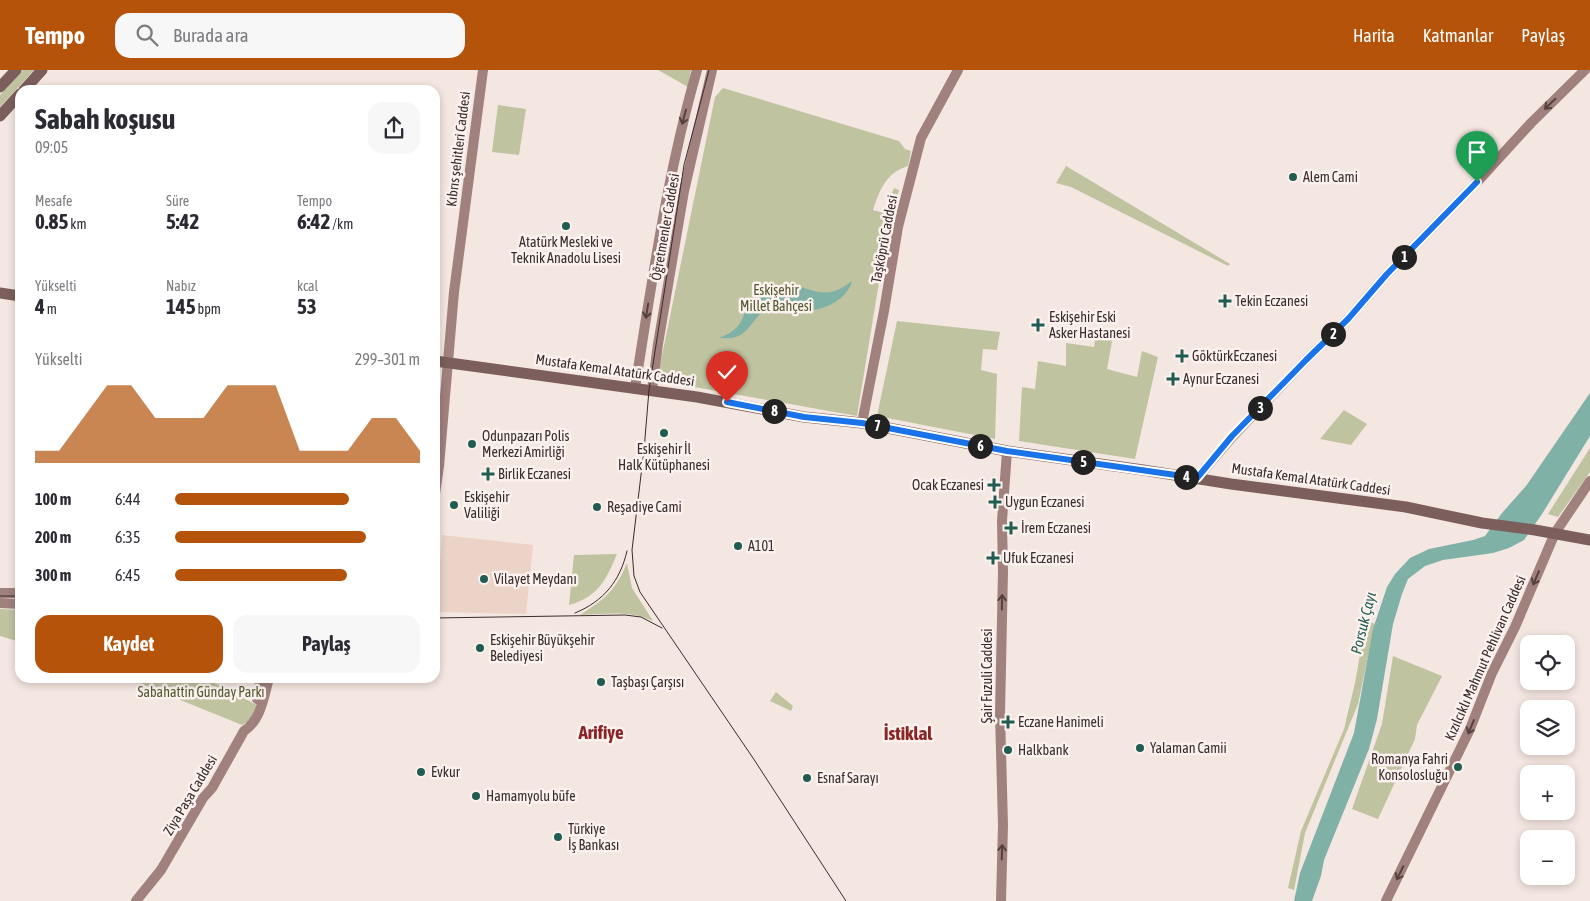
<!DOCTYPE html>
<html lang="tr">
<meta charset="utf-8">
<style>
body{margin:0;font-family:"Asap Condensed",sans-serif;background:#f7f7f7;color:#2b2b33;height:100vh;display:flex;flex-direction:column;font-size:19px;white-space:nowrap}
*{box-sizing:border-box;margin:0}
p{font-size:16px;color:#7c7c81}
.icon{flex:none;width:28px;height:28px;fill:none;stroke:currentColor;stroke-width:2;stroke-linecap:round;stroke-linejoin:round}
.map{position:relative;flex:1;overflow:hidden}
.drawer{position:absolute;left:15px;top:15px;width:425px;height:598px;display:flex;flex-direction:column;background:#fff;border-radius:15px;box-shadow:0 2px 8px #0003}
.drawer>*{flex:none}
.fabs{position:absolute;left:1520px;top:565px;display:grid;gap:10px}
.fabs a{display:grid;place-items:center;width:55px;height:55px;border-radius:10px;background:#fff;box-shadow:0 2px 8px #0003;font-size:25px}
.pin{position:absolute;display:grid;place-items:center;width:42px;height:42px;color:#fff;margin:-51px -21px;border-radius:50% 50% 50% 0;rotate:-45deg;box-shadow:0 0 5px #0007}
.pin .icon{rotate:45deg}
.km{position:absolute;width:25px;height:25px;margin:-12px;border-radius:50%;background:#222;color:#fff;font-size:14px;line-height:25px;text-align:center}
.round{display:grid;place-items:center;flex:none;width:52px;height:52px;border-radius:15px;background:#f7f7f7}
.summary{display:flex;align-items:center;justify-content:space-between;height:85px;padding:0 20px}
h1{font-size:28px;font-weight:700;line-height:38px}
.stats{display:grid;grid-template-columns:repeat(3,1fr);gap:8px;height:85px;padding:5px 20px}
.stats div{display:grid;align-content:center}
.stats b{font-size:21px;font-weight:700}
.stats small{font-size:14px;font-weight:400}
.stats p{font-size:14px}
.chart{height:140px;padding:10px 20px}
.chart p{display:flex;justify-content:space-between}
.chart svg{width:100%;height:90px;margin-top:5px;fill:#b45309;opacity:.7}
.action{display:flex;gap:10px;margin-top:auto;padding:10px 20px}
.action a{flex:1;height:58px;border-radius:15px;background:#b45309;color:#fff;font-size:20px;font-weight:700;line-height:58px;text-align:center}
.action a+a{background:#f7f7f7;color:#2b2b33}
ul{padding:0 20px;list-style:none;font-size:16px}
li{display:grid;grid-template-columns:80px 60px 1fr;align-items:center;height:38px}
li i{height:12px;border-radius:6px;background:#b45309}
header{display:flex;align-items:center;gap:30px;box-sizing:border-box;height:70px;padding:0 25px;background:#b45309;color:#fff}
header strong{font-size:24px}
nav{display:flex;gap:28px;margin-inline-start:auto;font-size:18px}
.search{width:350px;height:45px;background:#f7f7f7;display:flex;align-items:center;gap:12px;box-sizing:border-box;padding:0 18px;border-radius:15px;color:#7c7c81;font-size:19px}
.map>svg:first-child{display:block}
</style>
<header>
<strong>Tempo</strong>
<div class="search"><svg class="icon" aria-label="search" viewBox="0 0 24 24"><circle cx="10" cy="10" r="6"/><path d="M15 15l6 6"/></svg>Burada ara</div>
<nav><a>Harita</a><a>Katmanlar</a><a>Paylaş</a></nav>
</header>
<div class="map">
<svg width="1590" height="831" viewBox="0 0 1590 831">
<rect width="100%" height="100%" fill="#f4e6e1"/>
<g fill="#c0c3a0">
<path d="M23,0H34L0,37V25Z"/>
<path d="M658,0H691L688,17Z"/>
<path d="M723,18L899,71L905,79L911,81L908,96C886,103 880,119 873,140L884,143L894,118L899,120L887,164L857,346L672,313L665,308L659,300L715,27Z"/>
<path d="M498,35L526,39L519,85L492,82Z"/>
<path d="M1066,96L1230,194L1228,196L1071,117L1056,113Z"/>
<path d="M897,251L1000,262L997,280L983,279L981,300L997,304L995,369L877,346Z"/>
<path d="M1096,262L1113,266L1107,299L1137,307L1142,281L1158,287L1135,389L1019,371L1022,317L1035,319L1038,291L1066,296V273L1094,277Z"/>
<path d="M1344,340L1367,354L1351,375L1320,369Z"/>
<path d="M1590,378V402L1558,447L1548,444Z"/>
<path d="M617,484C606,510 598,527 569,535L574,485Z"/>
<path d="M627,493L632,518L653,551C630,540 606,544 580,545C605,529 616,520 627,493Z"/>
<path d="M0,539L20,540V572L0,566Z"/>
<path d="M1366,550L1375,554L1358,634L1305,763L1294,820L1288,818L1301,761L1344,659L1355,613Z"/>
<path d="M1393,586L1442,606L1417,655L1415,669L1378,749L1352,739L1382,654Z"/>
<path d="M126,608H205L257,635L249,651L242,655Z"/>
<path d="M776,622L793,636L791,641L770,631Z"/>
</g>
<path fill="#ebd3c8" d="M442,465L533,475L526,544L436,542Z"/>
<g fill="#7fb1a7">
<path d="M852,211C848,230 820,243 802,240C794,238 788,234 780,235C746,240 757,272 719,268C726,265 733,262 738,256C742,251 744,244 747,239C754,229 767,220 779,217C809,210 820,237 852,211Z"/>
<path d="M1590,323V366L1542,444L1524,470L1509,478L1493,483L1443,490L1425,496L1408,509L1402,524L1393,554L1377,649L1369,679L1324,790L1321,806L1312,831H1294L1300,803L1354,663L1373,559L1387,517L1395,504L1410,488L1429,479L1473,470L1485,466L1502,443L1526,416Z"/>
</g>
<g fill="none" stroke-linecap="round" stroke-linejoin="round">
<g stroke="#a0817d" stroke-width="10">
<path d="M635,318C652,212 667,104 697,0"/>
<path d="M652,320L658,274L684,121L712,0"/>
<path d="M862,353L884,241L898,157L921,68L958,0"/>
<path d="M1197,408L1233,366L1306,290L1348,249L1387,204L1477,112L1531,53L1585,0"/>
<path d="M435,424L439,396L454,222L483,0"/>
<path d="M0,523H20"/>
<path d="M0,533L20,534"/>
<path d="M257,629L261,608"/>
<path d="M136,831L161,800L203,728L212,718L244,661C261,650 264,626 269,608"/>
<path d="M1001,831L1003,755L1000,644L1003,501L1002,451L1007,381"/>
<path d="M1386,831L1470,659L1492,603L1515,557L1555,463L1590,411"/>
</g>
<g stroke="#7c5f5c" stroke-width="11">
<path d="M0,17L16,0"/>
<path d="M24,20L42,0"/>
<path d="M0,46L20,24"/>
<path d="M0,223L20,226"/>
<path d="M435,291L697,327L804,347L862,353L1007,381L1143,400L1231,414L1406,437L1482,453L1535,460L1590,470"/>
</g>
<g stroke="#3a2c2b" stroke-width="1">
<path d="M709,0L684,95L649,320L644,380L632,480L634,506L640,522L753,688L846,831"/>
<path d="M0,526H20"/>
<path d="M575,543C604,531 620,511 627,481"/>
<path d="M435,548L625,545L641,547L662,558"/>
</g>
</g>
<defs><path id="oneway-shaft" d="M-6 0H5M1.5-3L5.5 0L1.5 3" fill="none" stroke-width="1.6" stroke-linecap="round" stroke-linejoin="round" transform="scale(1.25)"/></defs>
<g stroke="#544140">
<use href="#oneway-shaft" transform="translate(1550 34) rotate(136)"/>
<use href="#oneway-shaft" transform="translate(684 47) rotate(105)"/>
<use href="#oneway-shaft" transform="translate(647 241) rotate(99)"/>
<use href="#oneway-shaft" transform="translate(1536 508) rotate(113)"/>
<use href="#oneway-shaft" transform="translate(1002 532) rotate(-89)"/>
<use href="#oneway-shaft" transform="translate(1471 657) rotate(113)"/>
<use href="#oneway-shaft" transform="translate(1002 782) rotate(-88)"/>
<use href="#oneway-shaft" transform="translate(1400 803) rotate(116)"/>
</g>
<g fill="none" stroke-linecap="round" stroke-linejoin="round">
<g stroke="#fff" stroke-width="10">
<path id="route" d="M727,332L804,347L862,353L1007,381L1197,408L1232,366L1306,290L1348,249L1387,204L1477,112"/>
</g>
<use href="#route" stroke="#1a73e8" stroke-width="6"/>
</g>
<g fill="#205c51" stroke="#fbf1ee" stroke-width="2">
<circle cx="1293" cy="107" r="5"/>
<circle cx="566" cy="156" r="5"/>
<path d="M1222.5 223.5h5v5h5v5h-5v5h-5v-5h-5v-5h5z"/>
<path d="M1035.5 247.5h5v5h5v5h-5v5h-5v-5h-5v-5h5z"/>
<path d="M1179.5 278.5h5v5h5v5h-5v5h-5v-5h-5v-5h5z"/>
<path d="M1170.5 301.5h5v5h5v5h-5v5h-5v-5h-5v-5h5z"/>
<circle cx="664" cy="363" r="5"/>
<circle cx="472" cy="374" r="5"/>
<path d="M485.5 396.5h5v5h5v5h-5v5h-5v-5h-5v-5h5z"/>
<path d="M991.5 407.5h5v5h5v5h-5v5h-5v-5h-5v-5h5z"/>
<path d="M992.5 424.5h5v5h5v5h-5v5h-5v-5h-5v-5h5z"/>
<circle cx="454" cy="435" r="5"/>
<circle cx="597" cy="437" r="5"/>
<path d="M1008.5 450.5h5v5h5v5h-5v5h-5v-5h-5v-5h5z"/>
<circle cx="738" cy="476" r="5"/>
<path d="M990.5 480.5h5v5h5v5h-5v5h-5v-5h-5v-5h5z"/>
<circle cx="484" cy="509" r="5"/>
<circle cx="480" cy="578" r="5"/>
<circle cx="601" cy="612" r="5"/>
<path d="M1005.5 644.5h5v5h5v5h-5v5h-5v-5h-5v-5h5z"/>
<circle cx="1140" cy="678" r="5"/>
<circle cx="1008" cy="680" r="5"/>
<circle cx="1458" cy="697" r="5"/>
<circle cx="421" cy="702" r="5"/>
<circle cx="807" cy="708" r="5"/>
<circle cx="476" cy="726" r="5"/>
<circle cx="558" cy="767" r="5"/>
</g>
<g text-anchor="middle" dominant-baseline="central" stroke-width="5" stroke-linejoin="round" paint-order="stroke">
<g font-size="14" fill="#3a2c2b" stroke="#fbf1ee">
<text transform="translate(458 79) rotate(-83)">Kıbrıs şehitleri Caddesi</text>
<text transform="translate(665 157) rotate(-80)">Öğretmenler Caddesi</text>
<text transform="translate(884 169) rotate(-79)">Taşköprü Caddesi</text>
<text transform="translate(615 300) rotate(8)">Mustafa Kemal Atatürk Caddesi</text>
<text transform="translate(1311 409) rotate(8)">Mustafa Kemal Atatürk Caddesi</text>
<text transform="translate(1485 588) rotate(-66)">Kızılcıklı Mahmut Pehlivan Caddesi</text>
<text transform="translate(987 606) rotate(-90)">Şair Fuzuli Caddesi</text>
<text transform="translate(190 725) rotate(-59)">Ziya Paşa Caddesi</text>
</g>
<g font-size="14" fill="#3a2c2b" stroke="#fbf1ee" text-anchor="start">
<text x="1303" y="107">Alem Cami</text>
<text x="566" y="172" text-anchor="middle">Atatürk Mesleki ve<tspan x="566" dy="16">Teknik Anadolu Lisesi</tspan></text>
<text x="1235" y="231">Tekin Eczanesi</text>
<text x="1049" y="247">Eskişehir Eski<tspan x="1049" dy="16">Asker Hastanesi</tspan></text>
<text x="1192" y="286">GöktürkEczanesi</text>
<text x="1183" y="309">Aynur Eczanesi</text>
<text x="482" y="366">Odunpazarı Polis<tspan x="482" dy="16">Merkezi Amirliği</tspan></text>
<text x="664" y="379" text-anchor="middle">Eskişehir İl<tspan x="664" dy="16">Halk Kütüphanesi</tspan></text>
<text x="498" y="404">Birlik Eczanesi</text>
<text x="984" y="415" text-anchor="end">Ocak Eczanesi</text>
<text x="464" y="427">Eskişehir<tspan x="464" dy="16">Valiliği</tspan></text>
<text x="1005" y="432">Uygun Eczanesi</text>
<text x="607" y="437">Reşadiye Cami</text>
<text x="1021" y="458">İrem Eczanesi</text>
<text x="748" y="476">A101</text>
<text x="1003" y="488">Ufuk Eczanesi</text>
<text x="494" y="509">Vilayet Meydanı</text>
<text x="490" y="570">Eskişehir Büyükşehir<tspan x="490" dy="16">Belediyesi</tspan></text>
<text x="611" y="612">Taşbaşı Çarşısı</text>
<text x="1018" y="652">Eczane Hanimeli</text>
<text x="1150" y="678">Yalaman Camii</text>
<text x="1018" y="680">Halkbank</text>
<text x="1448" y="689" text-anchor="end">Romanya Fahri<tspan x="1448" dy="16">Konsolosluğu</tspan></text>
<text x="431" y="702">Evkur</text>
<text x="817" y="708">Esnaf Sarayı</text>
<text x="486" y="726">Hamamyolu büfe</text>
<text x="568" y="759">Türkiye<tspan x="568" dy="16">İş Bankası</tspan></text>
</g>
<g font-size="14" fill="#54592f" stroke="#fbf1ee">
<text x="776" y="220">Eskişehir<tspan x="776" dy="16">Millet Bahçesi</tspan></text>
<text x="201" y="622">Sabahattin Günday Parkı</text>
</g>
<g font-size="15" font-style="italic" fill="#205c51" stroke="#fbf1ee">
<text transform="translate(1363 553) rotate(-76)">Porsuk Çayı</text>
</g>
<g font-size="19" font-weight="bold" fill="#8a2425" stroke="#fbf1ee">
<text x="601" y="662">Arifiye</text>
<text x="908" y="663">İstiklal</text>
</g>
</g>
</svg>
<div class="fabs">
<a><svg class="icon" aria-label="locate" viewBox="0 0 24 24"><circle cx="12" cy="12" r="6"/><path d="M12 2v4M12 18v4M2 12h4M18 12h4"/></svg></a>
<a><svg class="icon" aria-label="layers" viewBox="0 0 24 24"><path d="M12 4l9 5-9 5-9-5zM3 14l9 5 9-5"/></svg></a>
<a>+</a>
<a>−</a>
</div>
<div class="pin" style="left:1477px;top:112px;background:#1e9e55"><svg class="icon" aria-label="arrive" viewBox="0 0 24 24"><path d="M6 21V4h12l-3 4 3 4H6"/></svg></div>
<div class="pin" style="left:727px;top:332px;background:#d93025"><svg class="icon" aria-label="check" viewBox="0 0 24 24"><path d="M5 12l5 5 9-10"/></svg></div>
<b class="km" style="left:1404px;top:187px">1</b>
<b class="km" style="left:1333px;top:264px">2</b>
<b class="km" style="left:1260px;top:338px">3</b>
<b class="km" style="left:1186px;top:407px">4</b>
<b class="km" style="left:1083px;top:392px">5</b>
<b class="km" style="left:980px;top:376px">6</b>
<b class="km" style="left:877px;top:356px">7</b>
<b class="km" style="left:774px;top:341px">8</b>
<section class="drawer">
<div class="summary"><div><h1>Sabah koşusu</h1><p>09:05</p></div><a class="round"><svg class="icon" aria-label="share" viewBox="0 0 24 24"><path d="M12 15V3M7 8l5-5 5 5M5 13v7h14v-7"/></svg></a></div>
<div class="stats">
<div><p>Mesafe</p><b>0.85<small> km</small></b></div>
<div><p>Süre</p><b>5:42</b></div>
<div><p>Tempo</p><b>6:42<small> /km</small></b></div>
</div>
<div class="stats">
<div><p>Yükselti</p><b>4<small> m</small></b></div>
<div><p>Nabız</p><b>145<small> bpm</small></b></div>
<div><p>kcal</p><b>53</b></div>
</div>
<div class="chart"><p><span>Yükselti</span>299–301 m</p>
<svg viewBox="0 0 160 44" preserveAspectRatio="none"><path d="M0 44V38L10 38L20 22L30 6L40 6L50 22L60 22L70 22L80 6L90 6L100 6L110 38L120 38L130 38L140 22L150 22L160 38V44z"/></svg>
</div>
<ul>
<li><b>100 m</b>6:44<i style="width:71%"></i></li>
<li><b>200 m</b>6:35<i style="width:78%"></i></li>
<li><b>300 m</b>6:45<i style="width:70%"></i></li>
</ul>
<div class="action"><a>Kaydet</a><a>Paylaş</a></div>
</section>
</div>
